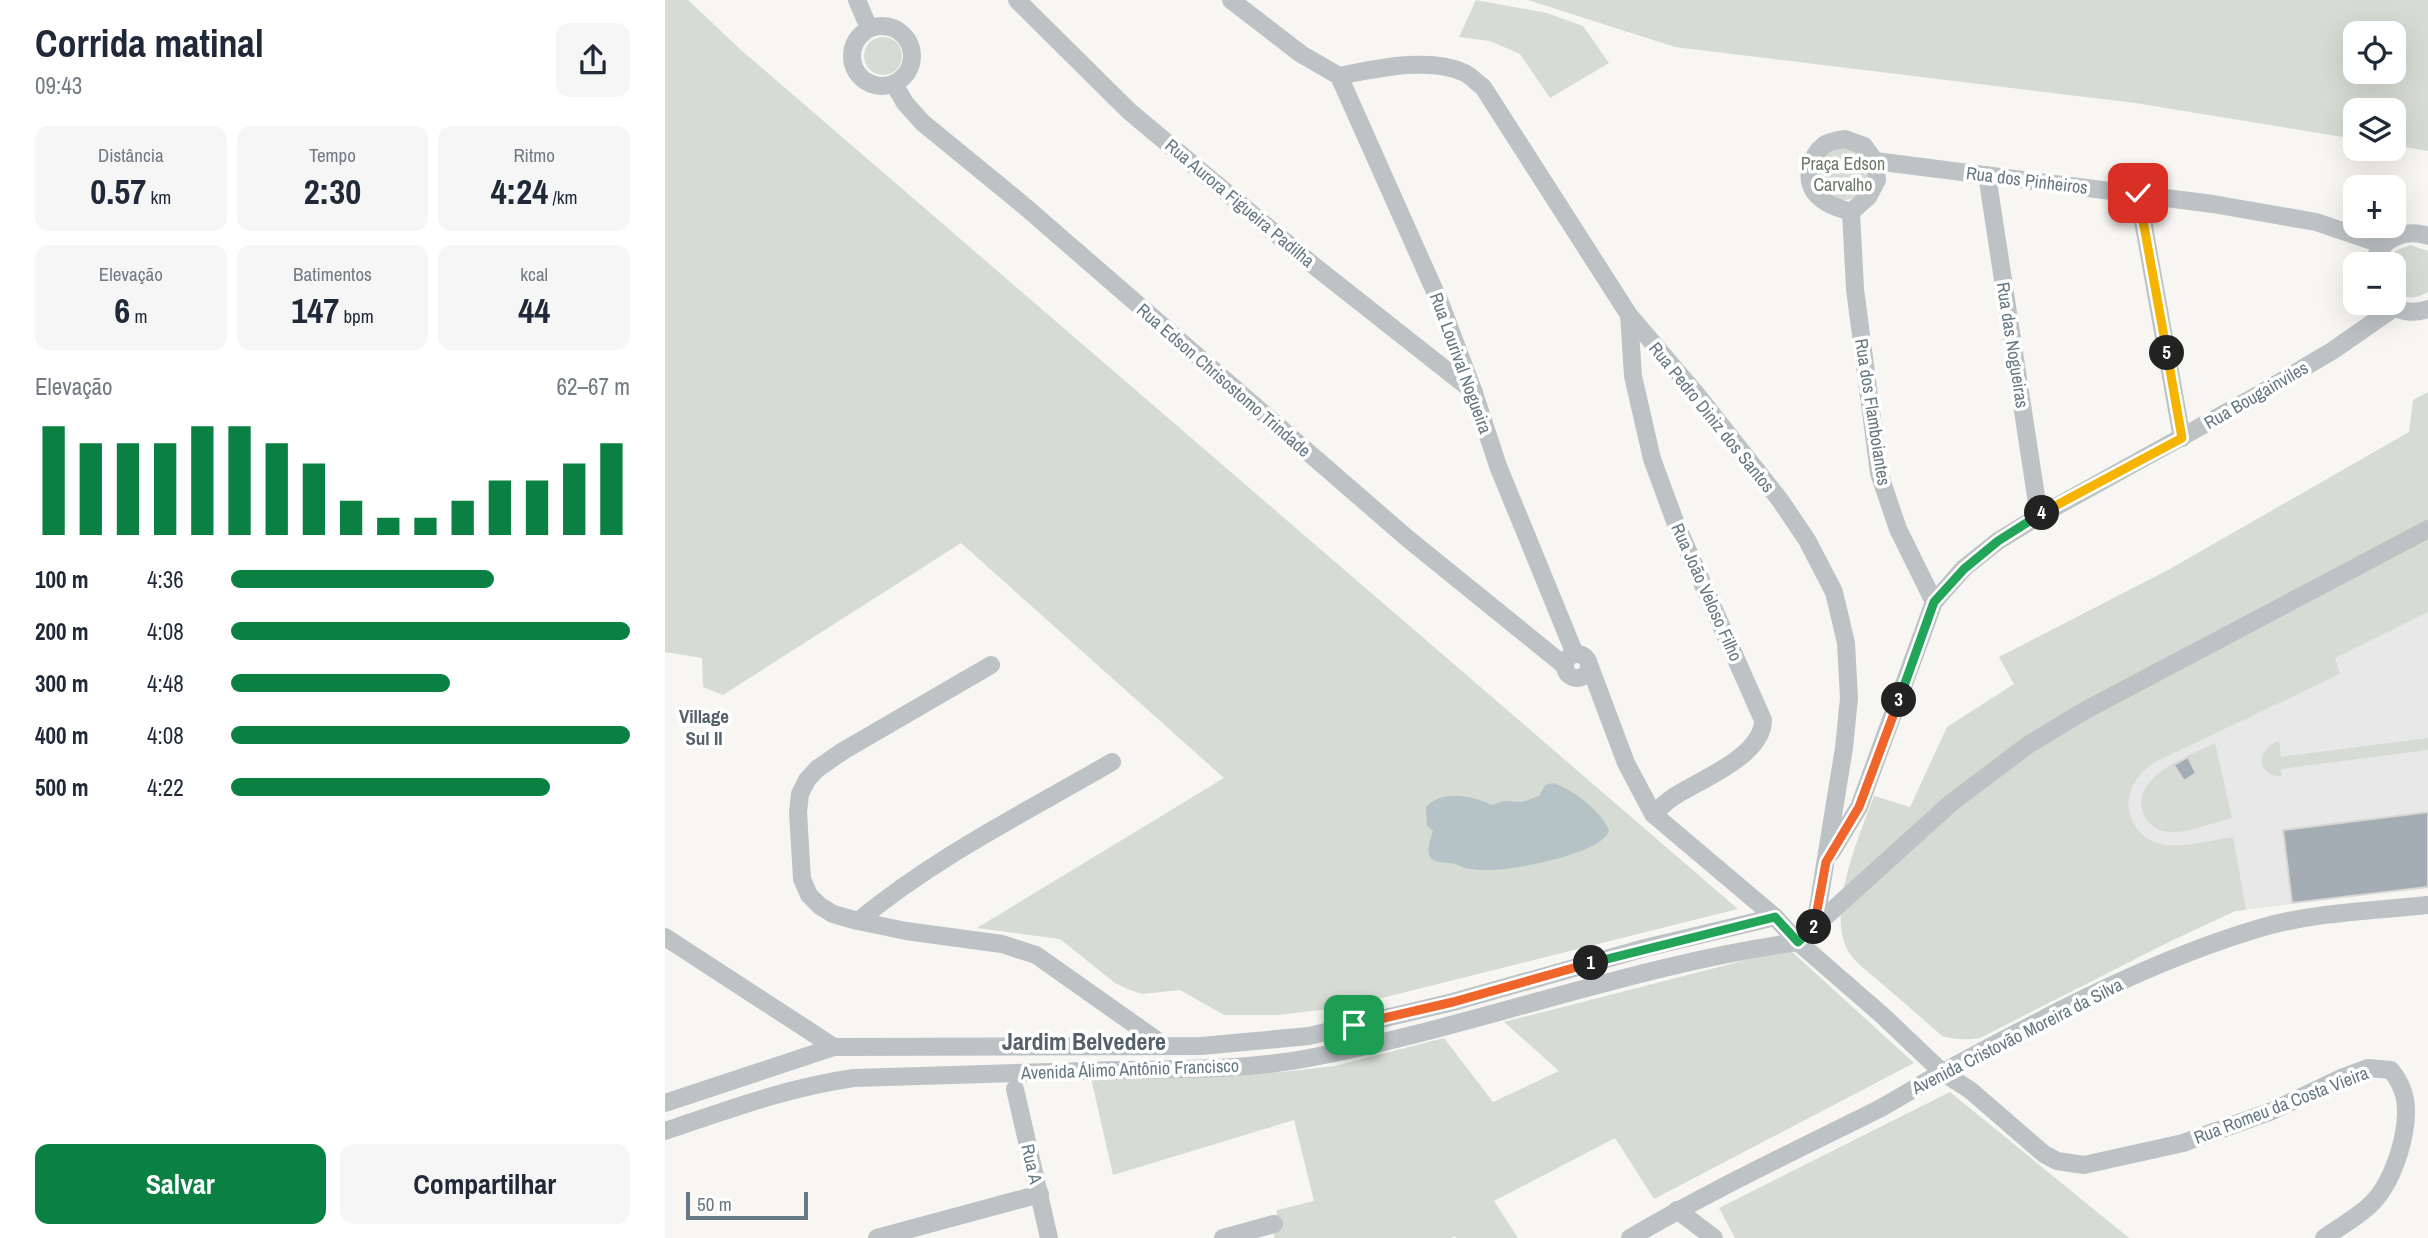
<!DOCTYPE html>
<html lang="pt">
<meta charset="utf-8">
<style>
body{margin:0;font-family:"Archivo Narrow",sans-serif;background:#f6f6f7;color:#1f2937;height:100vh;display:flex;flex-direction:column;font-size:26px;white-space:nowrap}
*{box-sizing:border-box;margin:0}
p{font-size:23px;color:#747a83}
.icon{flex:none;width:38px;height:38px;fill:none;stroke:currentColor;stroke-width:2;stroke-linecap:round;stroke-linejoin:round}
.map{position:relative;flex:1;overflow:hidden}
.panel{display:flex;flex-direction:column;background:#fff;width:665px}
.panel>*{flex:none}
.fabs{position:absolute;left:1678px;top:21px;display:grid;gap:14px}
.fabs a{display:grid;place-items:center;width:63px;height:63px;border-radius:14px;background:#fff;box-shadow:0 7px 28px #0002;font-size:35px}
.scale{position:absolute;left:21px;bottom:18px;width:122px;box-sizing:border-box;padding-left:7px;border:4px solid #667883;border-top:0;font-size:19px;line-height:24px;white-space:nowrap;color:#667883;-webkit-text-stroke:5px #fff;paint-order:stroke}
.pin{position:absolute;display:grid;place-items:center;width:60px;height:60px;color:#fff;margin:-30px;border-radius:14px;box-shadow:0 4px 10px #0006}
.km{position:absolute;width:35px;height:35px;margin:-18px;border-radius:50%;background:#222;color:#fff;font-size:19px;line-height:35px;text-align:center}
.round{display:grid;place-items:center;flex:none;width:74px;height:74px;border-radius:14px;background:#f6f6f7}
.overview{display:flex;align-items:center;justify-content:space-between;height:119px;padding:0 35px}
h1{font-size:38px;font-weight:800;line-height:52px}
.metrics{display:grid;grid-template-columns:repeat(3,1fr);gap:10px;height:119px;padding:7px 35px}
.metrics div{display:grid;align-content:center;border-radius:14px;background:#f6f6f7;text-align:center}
.metrics b{font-size:35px;font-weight:800}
.metrics small{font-size:19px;font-weight:400}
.metrics p{font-size:19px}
.chart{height:196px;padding:14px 35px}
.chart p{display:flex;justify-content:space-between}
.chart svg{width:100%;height:126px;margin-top:7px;stroke:#0b8043;stroke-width:6}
.action{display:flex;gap:14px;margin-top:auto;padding:14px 35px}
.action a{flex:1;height:80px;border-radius:14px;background:#0b8043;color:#fff;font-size:28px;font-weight:800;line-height:80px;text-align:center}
.action a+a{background:#f6f6f7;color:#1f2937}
ul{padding:0 35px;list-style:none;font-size:23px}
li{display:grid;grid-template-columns:112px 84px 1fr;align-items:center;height:52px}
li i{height:18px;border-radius:9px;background:#0b8043}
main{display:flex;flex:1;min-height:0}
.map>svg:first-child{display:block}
</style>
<main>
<section class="panel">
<div class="overview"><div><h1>Corrida matinal</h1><p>09:43</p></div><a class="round"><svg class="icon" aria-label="share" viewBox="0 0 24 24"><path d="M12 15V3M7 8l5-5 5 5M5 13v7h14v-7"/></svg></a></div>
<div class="metrics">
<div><p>Distância</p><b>0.57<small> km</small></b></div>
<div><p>Tempo</p><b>2:30</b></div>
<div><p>Ritmo</p><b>4:24<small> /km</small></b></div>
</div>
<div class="metrics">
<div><p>Elevação</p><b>6<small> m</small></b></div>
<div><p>Batimentos</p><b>147<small> bpm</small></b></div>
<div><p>kcal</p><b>44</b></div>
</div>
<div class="chart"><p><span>Elevação</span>62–67 m</p>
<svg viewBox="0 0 160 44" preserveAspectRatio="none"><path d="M5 44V6M15 44V12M25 44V12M35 44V12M45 44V6M55 44V6M65 44V12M75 44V19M85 44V32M95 44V38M105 44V38M115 44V32M125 44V25M135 44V25M145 44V19M155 44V12"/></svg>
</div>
<ul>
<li><b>100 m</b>4:36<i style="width:66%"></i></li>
<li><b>200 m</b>4:08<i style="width:100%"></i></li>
<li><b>300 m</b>4:48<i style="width:55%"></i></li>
<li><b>400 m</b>4:08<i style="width:100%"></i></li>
<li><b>500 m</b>4:22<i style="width:80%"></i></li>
</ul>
<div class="action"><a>Salvar</a><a>Compartilhar</a></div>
</section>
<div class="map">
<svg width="1763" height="1238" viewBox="0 0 1763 1238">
<rect width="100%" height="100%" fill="#f7f6f3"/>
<path fill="#e7e8e7" d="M1763,612V887L1570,911L1508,940L1388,808L1634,675Z"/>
<g fill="#d6dbd3" fill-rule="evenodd">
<path d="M0,0H23L76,50L1073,909L725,996L672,1008L613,1015H559L515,990L477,994L465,990L450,983L395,939L312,928L559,778L296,543L58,695L38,687L37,658L0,652Z"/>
<path d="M811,0L882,13L918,26L944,63L885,98L855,54L825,41L794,37Z"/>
<path d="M863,0H1763V151L1729,145V110H1690V139L1470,103L1010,47ZM1690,33H1729V72H1690Z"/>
<circle cx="218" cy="56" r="19"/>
<circle cx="1178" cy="173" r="27"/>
<path d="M1745,245L1763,251V292C1751,299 1740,300 1729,291V264H1721L1730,251Z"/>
<path d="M1763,392V612L1670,658L1675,674L1488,763C1465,779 1453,808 1475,832C1479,837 1486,841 1492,843C1515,850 1545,840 1568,837L1581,910L1570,911L1508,940L1315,1038C1301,1040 1291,1040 1277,1036C1257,1018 1237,1001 1216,983C1206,974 1193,965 1185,954C1159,916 1194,836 1209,796L1245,807L1282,727L1349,684L1334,657L1503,570L1744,432L1748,400Z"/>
<path d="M1763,738V750L1616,769L1617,776C1589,776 1592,747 1614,741L1616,757Z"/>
<path d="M1550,743L1567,818C1550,822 1520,834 1503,832C1491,831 1483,824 1478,813C1465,776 1526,755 1550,743Z"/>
<path d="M1124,949L1249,1063L989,1199L950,1138L829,1201L853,1238H791L790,1236L786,1238H609L612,1210L649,1201L629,1120L448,1175L426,1078L618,1072L670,1066L779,1038L828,1102L894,1071L839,1022Z"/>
<path d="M1285,1092L1464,1238H1070L1054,1208Z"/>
</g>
<path fill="#b5c2c6" d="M888,783C906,788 937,812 944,830C940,853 849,870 826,870C820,870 812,870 805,869C798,868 792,864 784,863C778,862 769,863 765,857C761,851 766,838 768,831L762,826L761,807C778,789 808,796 827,805L839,801L857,802L874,796L880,785Z"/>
<g fill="#a4adb3" stroke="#d8d8d6" stroke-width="2">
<path d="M1523,757L1531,773L1519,781L1509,765Z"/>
<path d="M1763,812V887L1627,903L1618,830Z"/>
</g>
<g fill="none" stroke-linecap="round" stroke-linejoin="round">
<g stroke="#bdc2c5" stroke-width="18">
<path d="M192,0L204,28"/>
<path d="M352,0L464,111L648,265L809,392"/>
<path d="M566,0L636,54L674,76"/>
<circle cx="217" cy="56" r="30"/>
<path d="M674,76C710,69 765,56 800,73C806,76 812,83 818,87L964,315L1033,396L1115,500L1142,540L1169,592L1181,643L1184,698L1179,748L1150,926"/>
<path d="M674,76L776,305L809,393L833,466L910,654"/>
<path d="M229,84L240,103L258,123L357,204L742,538L900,666"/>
<path d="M1180,139L1199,146L1210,161L1212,180L1203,197L1186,212C1174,208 1159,204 1151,194C1139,179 1145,156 1159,145C1165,141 1174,140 1180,139Z"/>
<path d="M1210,161L1548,204L1651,222L1719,245"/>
<path d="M1322,175L1374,516"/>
<path d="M1473,193L1517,438"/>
<path d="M1186,212L1190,289L1214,473L1233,529L1269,602"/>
<path d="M1708,264C1715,239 1739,228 1763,236"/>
<path d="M1721,303C1735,312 1747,314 1763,309"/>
<path d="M964,315L968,376L987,459L1011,524L1098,720C1098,756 1036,779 1010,796C1002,801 995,808 988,814"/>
<circle cx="912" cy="666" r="12"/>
<path d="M326,665L178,751L152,769L142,780L135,794L133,812L137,879L144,895L155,906L168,914L193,921L241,931L337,944L371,955L500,1046"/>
<path d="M925,667L961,763L988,814L1110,917L1133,942L1217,1015L1277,1072L1305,1090L1379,1154L1392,1161L1419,1165L1518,1143L1607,1111L1676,1078L1703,1068L1726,1070C1733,1079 1738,1088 1740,1099C1745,1130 1729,1180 1708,1202C1695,1216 1674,1227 1659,1238"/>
<path d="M1166,853L1194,807L1269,602L1299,568L1333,541L1374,516L1598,392L1667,351L1729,308"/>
<path d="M193,921C270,857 361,812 447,762"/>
<path d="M1149,927L1286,803L1363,745L1419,711L1763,529"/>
<path d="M0,937L169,1047"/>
<path d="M350,1089L384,1238"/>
<path d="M0,1103L169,1047L536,1046L644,1036L788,1002L980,948L1110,917"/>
<path d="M0,1131C62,1110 124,1087 189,1078C278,1075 366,1072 454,1070C517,1069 582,1070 644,1058C809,1027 967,965 1133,942"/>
<path d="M1012,1210L1049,1238"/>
<path d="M212,1238L375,1194"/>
<path d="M558,1238L609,1224"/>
<path d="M965,1238C1046,1190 1130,1151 1214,1109C1236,1097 1256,1084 1278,1072C1380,1017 1484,961 1595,928C1649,912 1708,911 1763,905"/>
</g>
</g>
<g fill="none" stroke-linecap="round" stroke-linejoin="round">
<g stroke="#fff" stroke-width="14">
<path id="split-1" d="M689,1025L788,1002L926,963"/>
</g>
<g stroke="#fff" stroke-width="14">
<path id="split-2" d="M926,963L1110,917L1133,942L1149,927"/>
</g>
<g stroke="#fff" stroke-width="14">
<path id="split-3" d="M1149,927L1161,862L1194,807L1234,700"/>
</g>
<g stroke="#fff" stroke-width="14">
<path id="split-4" d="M1234,700L1269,602L1299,569L1333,541L1377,513"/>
</g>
<g stroke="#fff" stroke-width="14">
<path id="split-5" d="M1377,513L1517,438L1502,353"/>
</g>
<g stroke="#fff" stroke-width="14">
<path id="split-6" d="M1473,193L1502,353"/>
</g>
<use href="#split-1" stroke="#f0652b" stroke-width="9"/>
<use href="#split-2" stroke="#22a559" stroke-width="9"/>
<use href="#split-3" stroke="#f0652b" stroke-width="9"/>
<use href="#split-4" stroke="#22a559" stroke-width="9"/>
<use href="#split-5" stroke="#f5b400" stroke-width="9"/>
<use href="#split-6" stroke="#f5b400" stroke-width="9"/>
</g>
<g text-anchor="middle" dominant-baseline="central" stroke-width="7" stroke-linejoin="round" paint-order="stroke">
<g font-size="18" fill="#6b7b65" stroke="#fff">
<text x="1178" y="163">Praça Edson<tspan x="1178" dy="21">Carvalho</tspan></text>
</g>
<g font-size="18" fill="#667883" stroke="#fff">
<text transform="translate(1362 180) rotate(7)">Rua dos Pinheiros</text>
<text transform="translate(575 203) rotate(40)">Rua Aurora Figueira Padilha</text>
<text transform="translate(1348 345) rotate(81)">Rua das Nogueiras</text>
<text transform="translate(796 363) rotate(70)">Rua Lourival Nogueira</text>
<text transform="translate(559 380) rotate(41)">Rua Edson Chrisostomo Trindade</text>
<text transform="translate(1591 395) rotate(-30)">Rua Bougainviles</text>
<text transform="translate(1208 412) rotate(81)">Rua dos Flamboiantes</text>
<text transform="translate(1047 417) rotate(51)">Rua Pedro Diniz dos Santos</text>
<text transform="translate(1042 592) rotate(66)">Rua João Veloso Filho</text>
<text transform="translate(1352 1036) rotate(-27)">Avenida Cristovão Moreira da Silva</text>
<text transform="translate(465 1069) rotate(-2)">Avenida Álimo Antônio Francisco</text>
<text transform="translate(1616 1105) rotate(-21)">Rua Romeu da Costa Vieira</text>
<text transform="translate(367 1164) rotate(77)">Rua A</text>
</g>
<g font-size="19" font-weight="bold" fill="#546169" stroke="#fff">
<text x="39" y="716">Village<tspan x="39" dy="22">Sul II</tspan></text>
</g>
<g font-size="24" font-weight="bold" fill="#546169" stroke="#fff">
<text x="419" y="1041">Jardim Belvedere</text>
</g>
</g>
</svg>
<div class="fabs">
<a><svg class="icon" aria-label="locate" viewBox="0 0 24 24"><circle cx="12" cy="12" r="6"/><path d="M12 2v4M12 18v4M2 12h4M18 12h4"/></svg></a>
<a><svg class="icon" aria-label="layers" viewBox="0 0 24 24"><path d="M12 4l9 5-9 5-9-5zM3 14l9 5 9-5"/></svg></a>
<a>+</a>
<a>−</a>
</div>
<div class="scale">50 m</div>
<div class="pin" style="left:689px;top:1025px;background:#1e9e55"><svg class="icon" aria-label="arrive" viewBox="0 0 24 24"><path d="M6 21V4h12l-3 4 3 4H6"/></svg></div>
<div class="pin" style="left:1473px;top:193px;background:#d93025"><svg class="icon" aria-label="check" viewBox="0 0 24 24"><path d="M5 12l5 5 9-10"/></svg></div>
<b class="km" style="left:926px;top:963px">1</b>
<b class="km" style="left:1149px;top:927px">2</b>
<b class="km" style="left:1234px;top:700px">3</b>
<b class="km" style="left:1377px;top:513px">4</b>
<b class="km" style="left:1502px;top:353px">5</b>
</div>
</main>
